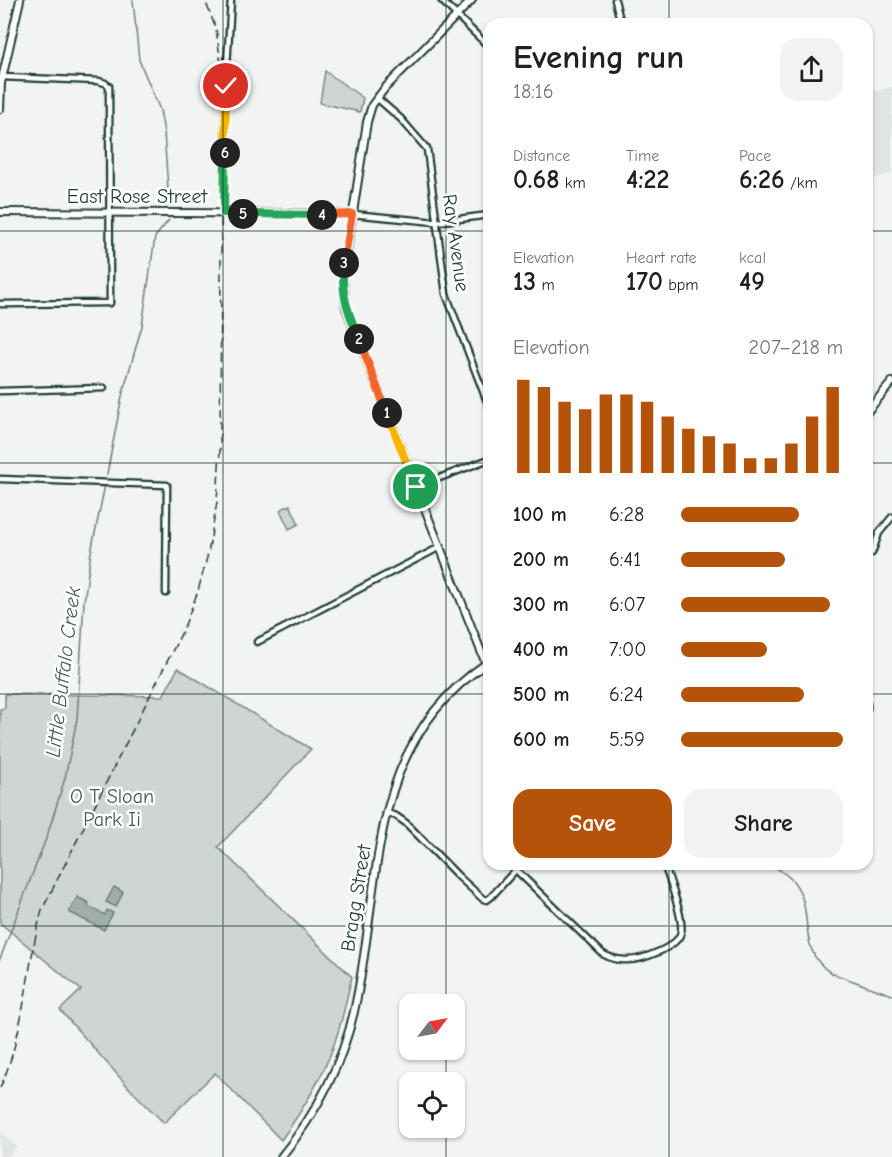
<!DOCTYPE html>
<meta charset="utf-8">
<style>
body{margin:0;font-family:"Comic Neue",sans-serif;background:#f2f2f2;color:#202124;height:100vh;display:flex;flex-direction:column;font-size:22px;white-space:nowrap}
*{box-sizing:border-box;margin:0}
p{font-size:20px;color:#757577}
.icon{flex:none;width:33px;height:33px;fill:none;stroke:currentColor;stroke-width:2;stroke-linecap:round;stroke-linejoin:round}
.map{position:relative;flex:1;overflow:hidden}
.side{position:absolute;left:483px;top:18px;width:390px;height:852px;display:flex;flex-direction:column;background:#fff;border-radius:18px;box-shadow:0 2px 4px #0004}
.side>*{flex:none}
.needle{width:39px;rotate:58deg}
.fabs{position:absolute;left:399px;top:994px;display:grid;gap:12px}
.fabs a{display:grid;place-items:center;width:66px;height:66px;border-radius:12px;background:#fff;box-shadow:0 2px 4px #0004;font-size:30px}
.pin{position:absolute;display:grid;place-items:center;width:51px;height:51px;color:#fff;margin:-26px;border:3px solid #fff;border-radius:50%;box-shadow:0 2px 6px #0007}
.km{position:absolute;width:30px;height:30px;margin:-15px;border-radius:50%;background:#222;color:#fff;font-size:16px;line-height:30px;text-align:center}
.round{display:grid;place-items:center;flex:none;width:63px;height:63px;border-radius:18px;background:#f2f2f2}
.headline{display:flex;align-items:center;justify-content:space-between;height:102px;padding:0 30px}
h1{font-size:33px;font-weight:700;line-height:45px}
.figures{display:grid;grid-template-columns:repeat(3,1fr);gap:9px;height:102px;padding:6px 30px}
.figures div{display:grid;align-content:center}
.figures b{font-size:26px;font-weight:700}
.figures small{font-size:16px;font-weight:400}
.figures p{font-size:16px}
.chart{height:168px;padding:12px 30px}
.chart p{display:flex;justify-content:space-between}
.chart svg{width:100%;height:108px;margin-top:6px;stroke:#b45309;stroke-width:6}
.action{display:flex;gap:12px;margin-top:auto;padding:12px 30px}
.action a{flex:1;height:69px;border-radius:18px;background:#b45309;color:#fff;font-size:24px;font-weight:700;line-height:69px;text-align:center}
.action a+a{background:#f2f2f2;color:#202124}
ul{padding:0 30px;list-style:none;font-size:20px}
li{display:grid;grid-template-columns:96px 72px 1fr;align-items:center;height:45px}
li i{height:15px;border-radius:8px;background:#b45309}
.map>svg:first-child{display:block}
</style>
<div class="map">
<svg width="892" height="1157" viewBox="0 0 892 1157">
<rect width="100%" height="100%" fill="#f2f3f3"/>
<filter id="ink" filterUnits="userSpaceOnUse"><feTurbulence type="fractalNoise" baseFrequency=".0167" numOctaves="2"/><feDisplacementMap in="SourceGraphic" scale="12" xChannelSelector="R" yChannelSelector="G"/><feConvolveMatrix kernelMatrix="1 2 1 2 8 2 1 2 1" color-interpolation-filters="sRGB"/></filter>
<g filter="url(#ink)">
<g fill="#e0e4e3">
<path d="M892,87V174L867,180V93Z"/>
<path d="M0,1132L17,1147L8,1157H0Z"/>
</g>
<g fill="#ced5d3" stroke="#768984" stroke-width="1.5">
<path d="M325,71L363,98L360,112L320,103Z"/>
<path d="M290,505L299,524L289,529L280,510Z"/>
<path d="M178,668L311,749L218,847L352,977C347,995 344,1014 338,1032C327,1071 305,1107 281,1140L215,1073L164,1123L131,1090L60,1010L81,990L0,923V709L5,708V694L163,696Z"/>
</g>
<g fill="#a1adaa" stroke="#6d807b" stroke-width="1.5">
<path d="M114,887L123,892L116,907L106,902Z"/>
<path d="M77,897L89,903L88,906L105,915L107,910L113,913L104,930L69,912Z"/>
</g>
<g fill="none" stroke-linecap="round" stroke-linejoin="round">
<g stroke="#6d807b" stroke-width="1.5">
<path d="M133,0L139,60L160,110L164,132L169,204"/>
<path d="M107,474L122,396L142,326L155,237L169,220"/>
<path d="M770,864C778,869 787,874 793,881C817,910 794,949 831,973L892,995"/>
<path d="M0,959L47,836L65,778L77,719L84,602L91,552L105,485"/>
</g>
<g stroke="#1f3d34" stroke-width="9">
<g id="street">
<path d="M441,0L489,47"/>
<path d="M615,0L621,24"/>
<path d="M377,98L401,119L427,149L446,294L489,407"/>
<path d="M224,213L225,99L231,0"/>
<path d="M352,214L436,222L489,215"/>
<path d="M0,304L110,303L109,86L105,83L99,81L2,77"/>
<path d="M0,391L104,388"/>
<path d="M0,479L167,485L166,593"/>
<path d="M416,487L489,459"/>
<path d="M872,553L879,533L892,517"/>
<path d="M257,642L440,547"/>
<path d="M867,704V709"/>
<path d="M386,813L396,816L406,823L459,877L483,899L487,900L491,897L521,864"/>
<path d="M516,870L603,954C610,958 616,960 625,960C639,961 678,948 681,932C684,918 669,879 664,864"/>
</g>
</g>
<g stroke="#1f3d34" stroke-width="10">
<g id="secondary">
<path d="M472,0L385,88L372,105L367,122L343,277L346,308L486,664"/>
<path d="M0,109L1,83L20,0"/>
<path d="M0,212L352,214"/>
<path d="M867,412L892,382"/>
<path d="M281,1157C317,1113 343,1063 355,1007C383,879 364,746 487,663"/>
</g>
</g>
<use href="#street" stroke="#fff" stroke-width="4.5"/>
<use href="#secondary" stroke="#fff" stroke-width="6"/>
<path stroke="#1f3d34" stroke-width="1.5" stroke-dasharray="9 4.5" stroke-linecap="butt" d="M0,1088C25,1032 26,968 42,910L183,630L198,591L208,554L217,502L220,450L222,70L216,29L205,0"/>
</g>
</g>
<g fill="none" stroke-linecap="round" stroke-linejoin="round" filter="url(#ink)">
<g stroke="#fff" stroke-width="12">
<path id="split-1" d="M387,413L416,487"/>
</g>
<g stroke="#fff" stroke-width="12">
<path id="split-2" d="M359,339L387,413"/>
</g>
<g stroke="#fff" stroke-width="12">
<path id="split-3" d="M344,263C340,294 348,311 359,339"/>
</g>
<g stroke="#fff" stroke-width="12">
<path id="split-4" d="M322,215L352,214L344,263"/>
</g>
<g stroke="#fff" stroke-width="12">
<path id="split-5" d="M243,214L322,215"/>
</g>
<g stroke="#fff" stroke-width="12">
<path id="split-6" d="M225,153L224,213L243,214"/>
</g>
<g stroke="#fff" stroke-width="12">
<path id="split-7" d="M225,153L226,86"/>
</g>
<use href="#split-1" stroke="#f5b400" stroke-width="8"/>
<use href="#split-2" stroke="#f0652b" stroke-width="8"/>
<use href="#split-3" stroke="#22a559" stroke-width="8"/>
<use href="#split-4" stroke="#f0652b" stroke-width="8"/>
<use href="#split-5" stroke="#22a559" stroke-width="8"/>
<use href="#split-6" stroke="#22a559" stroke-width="8"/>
<use href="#split-7" stroke="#f5b400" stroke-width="8"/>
</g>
<path fill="none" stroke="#1f3d34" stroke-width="1.5" stroke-opacity="0.55" d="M223,0V1157M446,0V1005M669,0V24M0,231H489M867,231H892M0,463H489M867,463H892M0,694H489M867,694H892M669,864V1157M0,926H892M446,1050V1083M446,1128V1157"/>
<g text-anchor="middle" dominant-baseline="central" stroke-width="5" stroke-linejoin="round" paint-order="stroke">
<g font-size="20" fill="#1f3d34" stroke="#fff">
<text x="137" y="196">East Rose Street</text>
<text transform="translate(456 243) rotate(82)">Ray Avenue</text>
<text transform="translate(356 898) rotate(-81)">Bragg Street</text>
</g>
<g font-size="20" fill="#425b54" stroke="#fff">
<text x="112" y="796">O T Sloan<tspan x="112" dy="23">Park Ii</tspan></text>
</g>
<g font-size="21" font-style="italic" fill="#465f57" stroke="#fff">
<text transform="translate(63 672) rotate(-83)">Little Buffalo Creek</text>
</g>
</g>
</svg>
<div class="fabs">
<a><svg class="needle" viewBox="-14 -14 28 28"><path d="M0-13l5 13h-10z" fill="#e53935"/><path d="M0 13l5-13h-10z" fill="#757577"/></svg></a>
<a><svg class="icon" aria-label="locate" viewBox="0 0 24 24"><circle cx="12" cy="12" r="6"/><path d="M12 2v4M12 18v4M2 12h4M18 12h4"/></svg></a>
</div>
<div class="pin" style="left:416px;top:487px;background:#1e9e55"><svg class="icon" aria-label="arrive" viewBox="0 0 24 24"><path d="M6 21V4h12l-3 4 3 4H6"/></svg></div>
<div class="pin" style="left:226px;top:86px;background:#d93025"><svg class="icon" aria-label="check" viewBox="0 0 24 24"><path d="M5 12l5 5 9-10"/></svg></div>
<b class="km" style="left:387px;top:413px">1</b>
<b class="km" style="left:359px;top:339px">2</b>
<b class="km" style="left:344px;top:263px">3</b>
<b class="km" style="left:322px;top:215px">4</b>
<b class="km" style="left:243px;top:214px">5</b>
<b class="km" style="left:225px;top:153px">6</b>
<section class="side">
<div class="headline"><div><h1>Evening run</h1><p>18:16</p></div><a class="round"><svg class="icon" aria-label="share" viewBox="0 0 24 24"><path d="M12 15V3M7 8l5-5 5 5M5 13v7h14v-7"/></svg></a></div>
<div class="figures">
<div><p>Distance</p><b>0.68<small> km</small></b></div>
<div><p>Time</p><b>4:22</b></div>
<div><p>Pace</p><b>6:26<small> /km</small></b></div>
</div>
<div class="figures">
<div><p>Elevation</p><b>13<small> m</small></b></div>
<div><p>Heart rate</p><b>170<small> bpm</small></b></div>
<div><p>kcal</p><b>49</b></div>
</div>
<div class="chart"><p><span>Elevation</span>207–218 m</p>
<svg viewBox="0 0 160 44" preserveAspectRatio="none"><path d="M5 44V6M15 44V9M25 44V15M35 44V18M45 44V12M55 44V12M65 44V15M75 44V21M85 44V26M95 44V29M105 44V32M115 44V38M125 44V38M135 44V32M145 44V21M155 44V9"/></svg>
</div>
<ul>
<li><b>100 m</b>6:28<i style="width:73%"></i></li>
<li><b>200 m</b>6:41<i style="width:64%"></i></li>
<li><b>300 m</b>6:07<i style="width:92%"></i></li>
<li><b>400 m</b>7:00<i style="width:53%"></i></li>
<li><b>500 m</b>6:24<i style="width:76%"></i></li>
<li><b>600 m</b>5:59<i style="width:100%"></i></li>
</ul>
<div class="action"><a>Save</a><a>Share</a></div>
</section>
</div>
